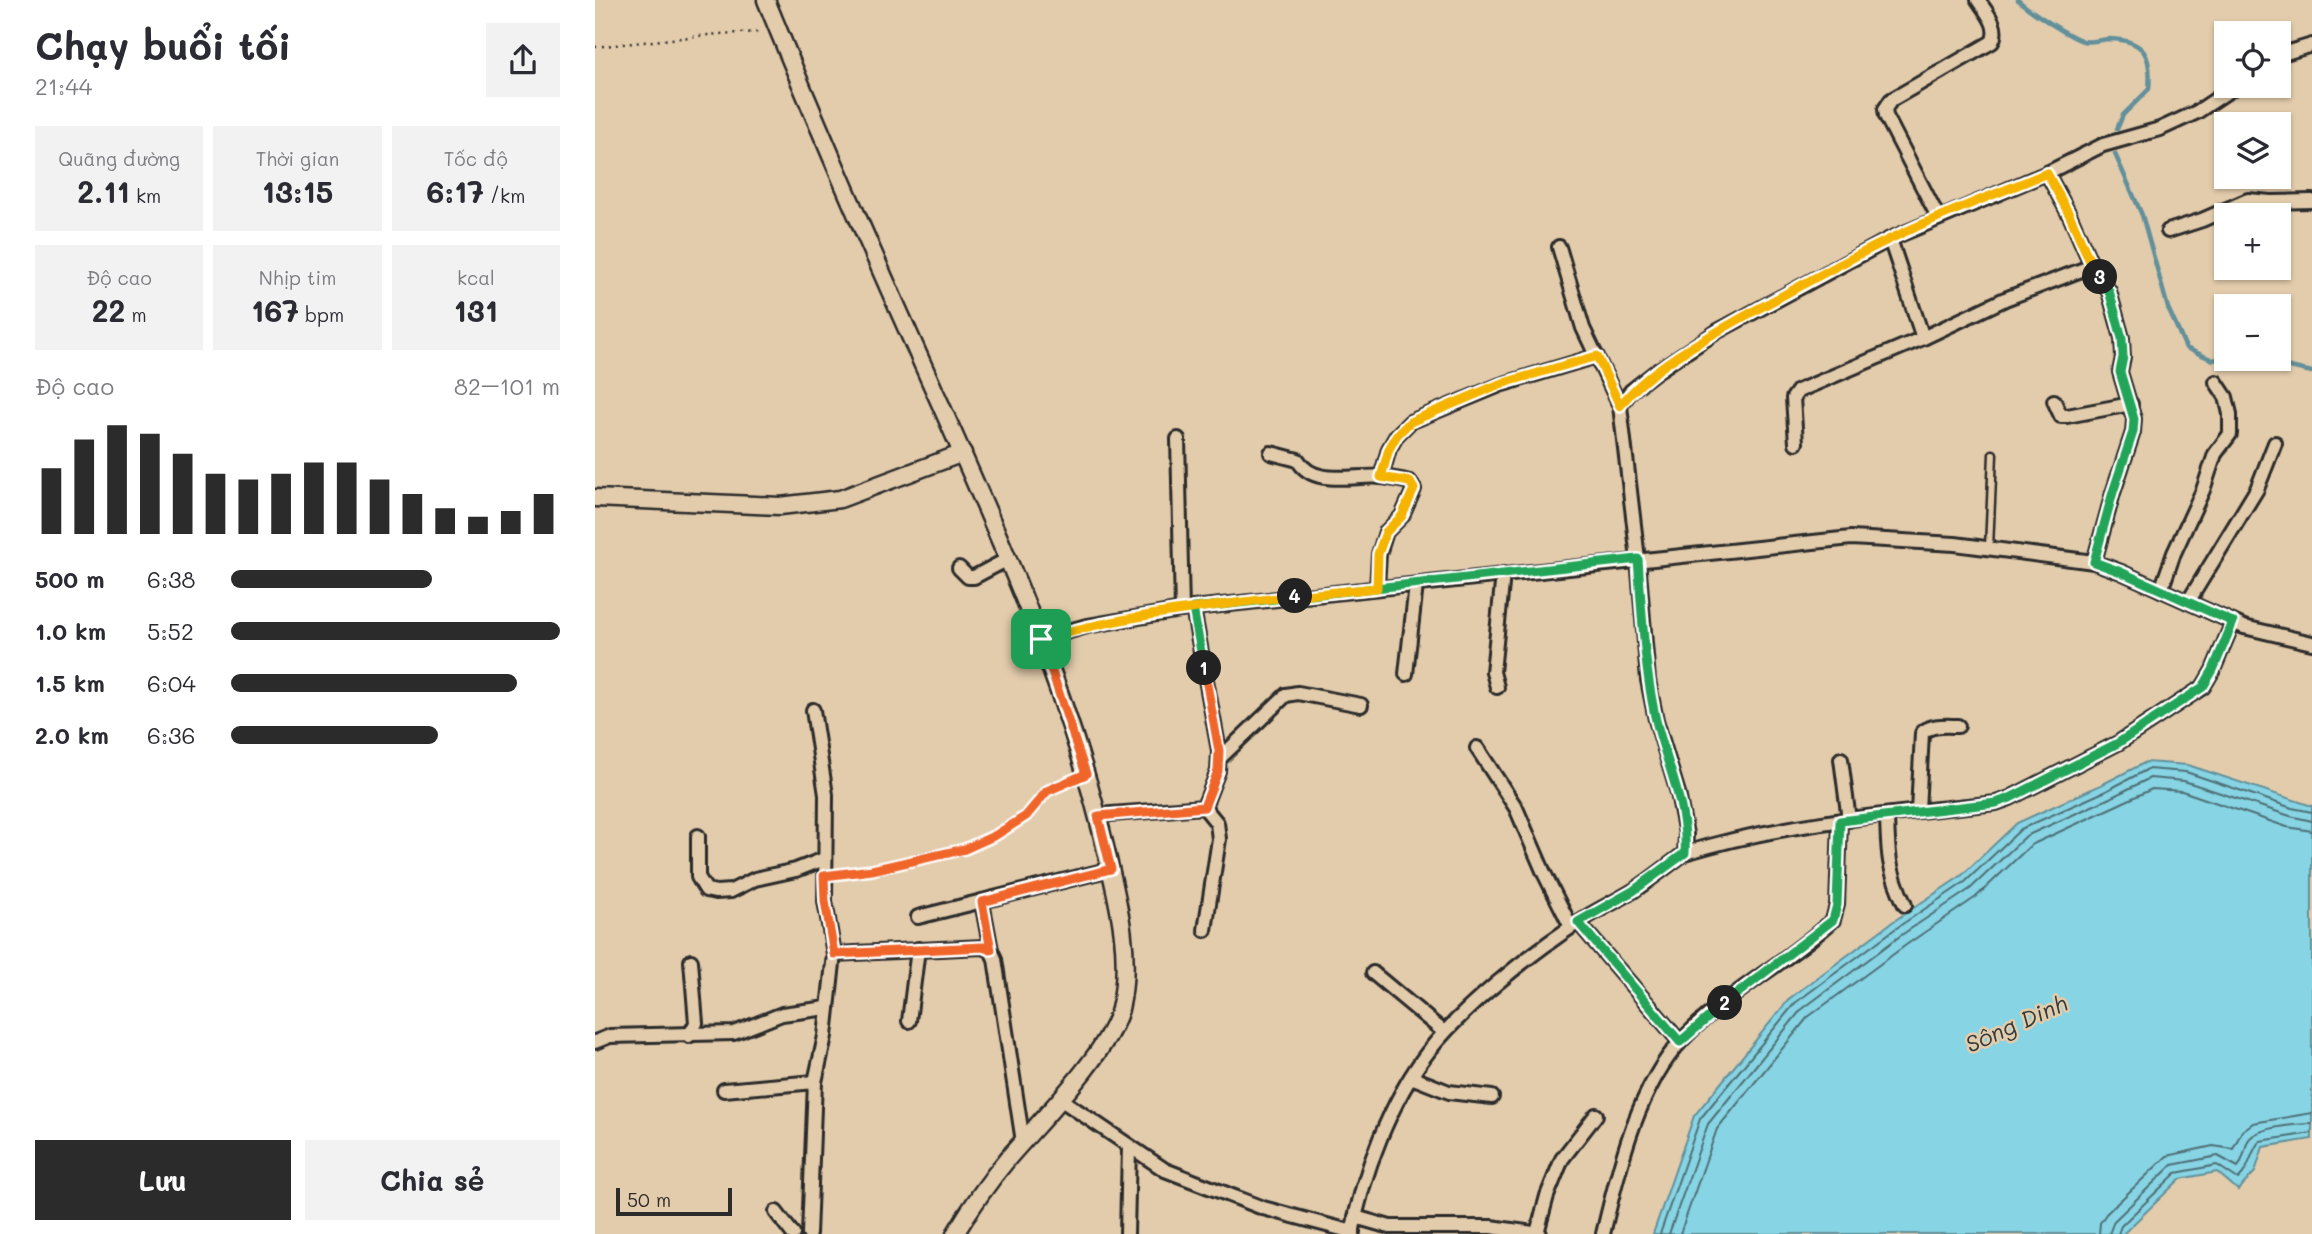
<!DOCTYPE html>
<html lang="vi">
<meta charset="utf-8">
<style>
body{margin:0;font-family:Mali,sans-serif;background:#f2f2f3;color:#2b2b33;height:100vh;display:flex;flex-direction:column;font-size:26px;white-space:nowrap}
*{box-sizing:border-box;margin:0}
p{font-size:23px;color:#7c7c81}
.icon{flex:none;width:38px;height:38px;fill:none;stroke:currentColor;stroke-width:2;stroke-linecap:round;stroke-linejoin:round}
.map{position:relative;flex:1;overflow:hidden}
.sheet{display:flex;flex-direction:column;background:#fff;width:595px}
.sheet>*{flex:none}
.tools{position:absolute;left:1619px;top:21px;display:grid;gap:14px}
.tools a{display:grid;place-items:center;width:77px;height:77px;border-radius:0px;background:#fff;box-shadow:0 2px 5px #0004;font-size:35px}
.scale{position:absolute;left:21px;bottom:18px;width:116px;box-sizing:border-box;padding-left:7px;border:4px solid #2b2b2b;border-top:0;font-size:19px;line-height:24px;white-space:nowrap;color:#2b2b2b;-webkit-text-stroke:5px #e3ccac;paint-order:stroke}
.pin{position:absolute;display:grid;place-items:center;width:60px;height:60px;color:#fff;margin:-30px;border-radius:14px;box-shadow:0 4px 10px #0006}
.km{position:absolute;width:35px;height:35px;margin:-18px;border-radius:50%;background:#222;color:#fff;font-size:19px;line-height:35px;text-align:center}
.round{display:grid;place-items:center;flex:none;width:74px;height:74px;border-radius:0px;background:#f2f2f3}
.overview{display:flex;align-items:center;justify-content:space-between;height:119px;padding:0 35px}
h1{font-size:38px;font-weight:700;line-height:52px}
.stats{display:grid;grid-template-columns:repeat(3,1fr);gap:10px;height:119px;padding:7px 35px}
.stats div{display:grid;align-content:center;border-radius:0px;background:#f2f2f3;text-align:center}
.stats b{font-size:30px;font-weight:700}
.stats small{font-size:19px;font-weight:400}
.stats p{font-size:19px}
.chart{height:196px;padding:14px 35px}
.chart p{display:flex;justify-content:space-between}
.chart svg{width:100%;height:126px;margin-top:7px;stroke:#2b2b2b;stroke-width:6}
.cta{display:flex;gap:14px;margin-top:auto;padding:14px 35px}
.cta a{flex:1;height:80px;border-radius:0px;background:#2b2b2b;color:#fff;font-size:28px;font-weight:700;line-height:80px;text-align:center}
.cta a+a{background:#f2f2f3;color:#2b2b33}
ul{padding:0 35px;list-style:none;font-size:23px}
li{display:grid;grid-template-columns:112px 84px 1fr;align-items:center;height:52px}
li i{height:18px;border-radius:9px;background:#2b2b2b}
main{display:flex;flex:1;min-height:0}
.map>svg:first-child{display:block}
</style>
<main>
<section class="sheet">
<div class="overview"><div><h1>Chạy buổi tối</h1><p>21:44</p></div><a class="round"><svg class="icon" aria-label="share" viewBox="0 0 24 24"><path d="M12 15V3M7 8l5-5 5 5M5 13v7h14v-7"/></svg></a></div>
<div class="stats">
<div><p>Quãng đường</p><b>2.11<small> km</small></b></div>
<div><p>Thời gian</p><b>13:15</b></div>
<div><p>Tốc độ</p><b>6:17<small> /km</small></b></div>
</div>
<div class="stats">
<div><p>Độ cao</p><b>22<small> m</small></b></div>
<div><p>Nhịp tim</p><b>167<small> bpm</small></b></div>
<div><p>kcal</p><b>131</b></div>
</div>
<div class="chart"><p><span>Độ cao</span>82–101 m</p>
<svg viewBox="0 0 160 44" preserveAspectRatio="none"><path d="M5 44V21M15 44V11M25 44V6M35 44V9M45 44V16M55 44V23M65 44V25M75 44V23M85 44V19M95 44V19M105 44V25M115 44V30M125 44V35M135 44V38M145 44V36M155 44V30"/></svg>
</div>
<ul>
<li><b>500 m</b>6:38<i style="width:61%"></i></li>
<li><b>1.0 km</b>5:52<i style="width:100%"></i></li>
<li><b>1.5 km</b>6:04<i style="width:87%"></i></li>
<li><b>2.0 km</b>6:36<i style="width:63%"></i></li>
</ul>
<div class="cta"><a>Lưu</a><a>Chia sẻ</a></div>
</section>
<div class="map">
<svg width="1717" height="1234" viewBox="0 0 1717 1234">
<rect width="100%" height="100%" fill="#e3ccac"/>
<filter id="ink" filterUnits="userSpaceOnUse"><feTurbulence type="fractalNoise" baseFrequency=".0143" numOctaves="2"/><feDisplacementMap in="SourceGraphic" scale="14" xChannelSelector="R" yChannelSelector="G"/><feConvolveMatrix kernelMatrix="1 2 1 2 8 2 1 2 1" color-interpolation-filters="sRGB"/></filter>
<g filter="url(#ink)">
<path fill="#86d4e4" stroke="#62909a" stroke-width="2" d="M1551,762L1593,765L1717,806V1139L1668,1147L1660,1172L1643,1190L1622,1172L1585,1179L1528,1234H1058L1099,1116L1195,998L1296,923L1366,876L1422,823L1508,784Z"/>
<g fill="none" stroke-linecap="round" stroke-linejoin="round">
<g stroke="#4f6f75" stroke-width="2">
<path d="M1065,1234L1105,1119L1200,1003L1300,929L1370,882L1426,829L1511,791L1553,769L1591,772L1697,808L1717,812"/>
<path d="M1074,1234L1113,1124L1206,1010L1305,936L1375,889L1431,836L1515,798L1555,778L1589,781L1695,816L1717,821"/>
<path d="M1085,1234L1122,1129L1213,1017L1311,945L1381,897L1436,845L1557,789L1587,791L1692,827L1717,831"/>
<path d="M1504,1234L1505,1223L1511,1214L1572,1156L1618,1146L1638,1149L1647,1131L1658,1123L1717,1113"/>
<path d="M1514,1234L1519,1221L1577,1165L1623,1156L1643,1167C1649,1159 1649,1150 1653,1141C1660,1127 1702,1124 1717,1124"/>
<path d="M1523,1234L1526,1226L1581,1173L1622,1165L1643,1179C1657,1166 1654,1153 1665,1141L1717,1133"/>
</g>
<g stroke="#62909a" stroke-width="4.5">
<path d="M1423,0C1433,10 1475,37 1488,41C1496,43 1507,39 1515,39C1551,40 1557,57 1554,89L1528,115L1522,129"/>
<path d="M1520,154L1547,215L1573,308L1591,348L1618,360L1631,357"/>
<path d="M1659,359L1717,372"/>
</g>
<g stroke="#2b2b2b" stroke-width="11">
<g id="service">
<path d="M1394,548L1398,454"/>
<path d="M229,876L277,870L370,849L401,835L431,816L452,791L489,775"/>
</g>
</g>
<g stroke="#2b2b2b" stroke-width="18">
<g id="minor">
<path d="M1684,55L1717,45"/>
<path d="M1452,173L1475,216L1497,266L1514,291L1527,338L1528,357L1525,372L1539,419L1538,432L1518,493L1499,562"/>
<path d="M1343,217L1291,116L1290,109L1296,100L1397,42C1405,27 1392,13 1383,0"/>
<path d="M1573,231L1607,220L1653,200L1676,202L1717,201"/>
<path d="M1295,239L1328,338"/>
<path d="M964,247L988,328L1025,406"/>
<path d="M1459,401L1466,416H1472L1536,404"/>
<path d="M583,439L587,610"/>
<path d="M1201,443L1198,398L1203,391L1328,338L1410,299L1497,266"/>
<path d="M676,453L703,460C718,488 761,474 787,477C796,478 806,480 815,482L819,489L807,516L791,532L784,554L782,588"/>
<path d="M786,477L794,449L802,435L815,422L905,385L1002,356"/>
<path d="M364,568L373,577H379L413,559"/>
<path d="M1566,590L1579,553L1608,490L1620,454L1635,434V414L1631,397L1621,382"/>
<path d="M1593,602L1662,489L1680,443"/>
<path d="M598,608L624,751L623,771L609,807"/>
<path d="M446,639L492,626L598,608L1256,538L1360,544L1499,562L1526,572L1649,627L1717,643"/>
<path d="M811,674L821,585"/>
<path d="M902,687L898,672L908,574"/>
<path d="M882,748L921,808L949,873L976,927"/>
<path d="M624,759L691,695L703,693L766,705"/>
<path d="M1246,759L1254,820"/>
<path d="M609,807L622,823L624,839L610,930"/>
<path d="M1323,811L1327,733C1336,724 1351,726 1363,726"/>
<path d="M503,815L609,807"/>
<path d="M1292,815C1293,854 1293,869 1310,905"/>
<path d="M103,836V877L111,890L121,892L136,891L160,879L201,870L229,859"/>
<path d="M1090,853C1190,822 1297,814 1401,803L1415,798L1523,743L1608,687L1618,670L1638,622"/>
<path d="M387,902L396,950"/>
<path d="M323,917L516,869"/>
<path d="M983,922L1085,1042"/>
<path d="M239,954L388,947L396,950L400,959L428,1142"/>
<path d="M778,973L849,1032"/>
<path d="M314,1021L323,949"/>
<path d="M94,1036L101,1023L96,961"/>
<path d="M0,1042L15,1036L139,1033L187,1014L232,1008"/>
<path d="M816,1077L854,1092L897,1097"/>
<path d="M129,1090L220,1082"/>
<path d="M465,1099L570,1170L668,1208L758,1232"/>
<path d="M181,1212L198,1234"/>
<path d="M760,1217L795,1227H896L945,1234"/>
<path d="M942,1233L952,1196L967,1159L1001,1115"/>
<path d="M214,1234L220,1082L230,1036L239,954L230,901L231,795L218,710"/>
<path d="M532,1234L534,1147"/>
<path d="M757,1234C767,1175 796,1100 833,1052C868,1007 934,955 982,923C1000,911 1020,902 1038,891C1056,879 1072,866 1090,853L1091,834L1083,793L1061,720L1053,680L1043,559L1025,406L1036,391L1059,373L1123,331L1295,239L1452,173L1508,145L1565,129L1602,112L1641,86"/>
<path d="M1008,1234C1023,1171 1042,1087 1088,1039C1132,993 1191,963 1238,920L1242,905L1245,821"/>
</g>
</g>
<g stroke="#2b2b2b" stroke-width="21">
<g id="tertiary">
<path d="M171,0C218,116 268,231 319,345C393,511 471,677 512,855C524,905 537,958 525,1009C514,1052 445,1121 415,1156C395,1180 376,1207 360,1234"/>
<path d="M0,498L185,506L245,499L368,453"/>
</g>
</g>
<path stroke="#2b2b2b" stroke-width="2.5" stroke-dasharray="2 5" stroke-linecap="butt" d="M0,47L124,34L167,32"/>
<use href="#service" stroke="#e3ccac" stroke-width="6"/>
<use href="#minor" stroke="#e3ccac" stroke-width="12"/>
<use href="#tertiary" stroke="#e3ccac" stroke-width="16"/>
</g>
</g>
<g fill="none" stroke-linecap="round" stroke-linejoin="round" filter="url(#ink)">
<g stroke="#fff" stroke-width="14">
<path id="split-1" d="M446,639L491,774L452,791L431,816L401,835L370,849L277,870L229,876L230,901L239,954L388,947L396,950L387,902L516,869L503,816L609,807L623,771L624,751L609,668"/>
</g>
<g stroke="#fff" stroke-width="14">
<path id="split-2" d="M609,668L598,608L1043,559C1047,612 1049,664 1060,716C1070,761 1093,806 1090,853L1038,891L983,922L1085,1042L1130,1003"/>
</g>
<g stroke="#fff" stroke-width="14">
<path id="split-3" d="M1130,1003L1238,920L1242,905L1245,821L1401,803L1415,798L1523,743L1608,687L1618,670L1638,622L1526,572L1499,562L1518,492L1538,432L1539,419L1525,372L1528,357L1527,338L1521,316L1514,291L1505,277"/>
</g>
<g stroke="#fff" stroke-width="14">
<path id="split-4" d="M700,596L782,588L783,554L791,532L807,516L819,489L815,482L786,477L794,449L802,435L815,422L905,384L1002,356L1025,406C1054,368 1116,335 1159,311C1204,287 1249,261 1295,239C1346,214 1399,195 1452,173L1475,216L1497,266L1505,277"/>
</g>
<g stroke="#fff" stroke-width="14">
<path id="split-5" d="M446,639C529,615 614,606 700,596"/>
</g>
<use href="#split-1" stroke="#f0652b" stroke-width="9"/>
<use href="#split-2" stroke="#22a559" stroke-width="9"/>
<use href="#split-3" stroke="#22a559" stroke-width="9"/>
<use href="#split-4" stroke="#f5b400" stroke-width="9"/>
<use href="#split-5" stroke="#f5b400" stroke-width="9"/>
</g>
<g text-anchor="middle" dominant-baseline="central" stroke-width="5" stroke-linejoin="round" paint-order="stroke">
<g font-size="23" font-style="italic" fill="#343c3e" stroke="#e3ccac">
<text transform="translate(1421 1023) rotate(-24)">Sông Dinh</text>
</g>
</g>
</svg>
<div class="tools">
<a><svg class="icon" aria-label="locate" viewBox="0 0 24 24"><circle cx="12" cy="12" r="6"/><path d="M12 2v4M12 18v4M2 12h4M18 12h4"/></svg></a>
<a><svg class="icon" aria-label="layers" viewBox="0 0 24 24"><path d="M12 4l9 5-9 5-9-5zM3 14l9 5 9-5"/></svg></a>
<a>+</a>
<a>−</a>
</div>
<div class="scale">50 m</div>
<div class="pin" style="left:446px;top:639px;background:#1e9e55"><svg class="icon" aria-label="arrive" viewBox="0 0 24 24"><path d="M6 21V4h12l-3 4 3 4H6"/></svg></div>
<b class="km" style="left:609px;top:668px">1</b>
<b class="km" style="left:1130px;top:1003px">2</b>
<b class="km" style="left:1505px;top:277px">3</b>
<b class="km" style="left:700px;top:596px">4</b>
</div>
</main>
